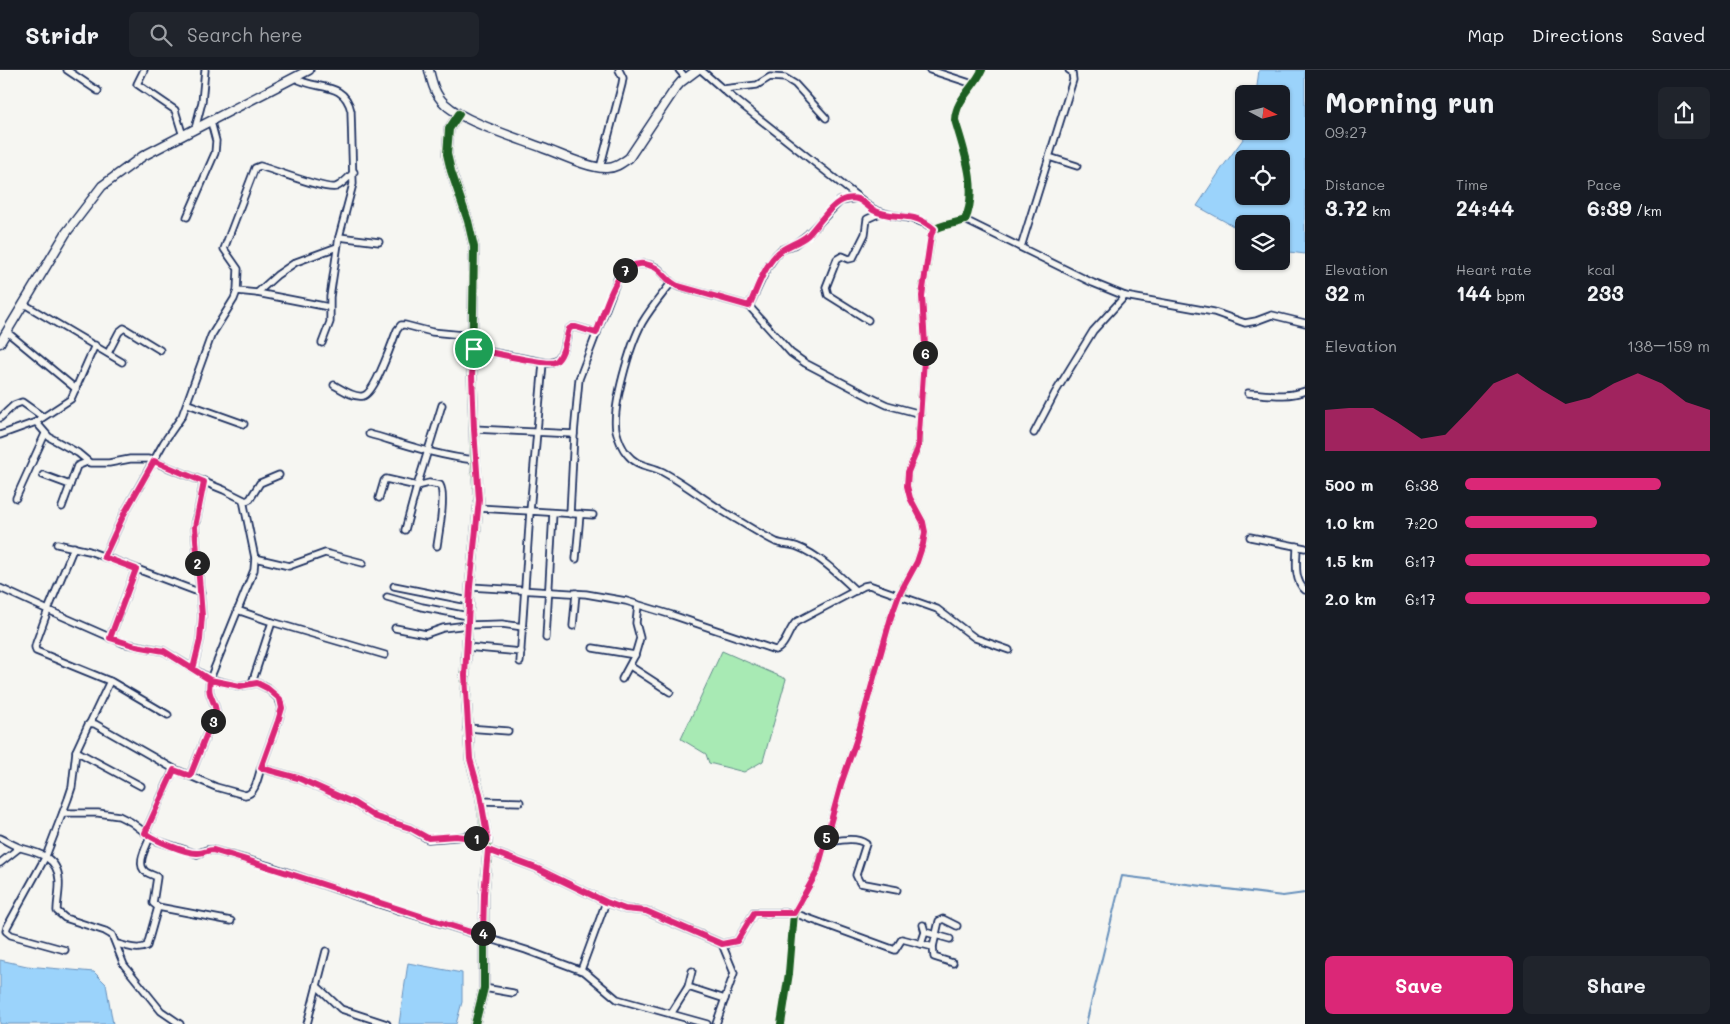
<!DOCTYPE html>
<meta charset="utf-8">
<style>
body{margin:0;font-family:Mali,sans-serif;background:#20242c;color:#f1f3f6;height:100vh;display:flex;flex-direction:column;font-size:19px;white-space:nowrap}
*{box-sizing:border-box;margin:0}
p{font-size:16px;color:#9ea1a6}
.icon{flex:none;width:28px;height:28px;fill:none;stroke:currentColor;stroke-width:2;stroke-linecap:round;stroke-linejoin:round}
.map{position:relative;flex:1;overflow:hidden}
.details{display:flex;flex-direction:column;background:#171b24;width:425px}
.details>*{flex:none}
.needle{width:32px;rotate:97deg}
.tools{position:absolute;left:1235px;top:15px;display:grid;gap:10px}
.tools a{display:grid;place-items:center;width:55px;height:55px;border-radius:8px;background:#171b24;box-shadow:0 1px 4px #0004;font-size:25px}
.pin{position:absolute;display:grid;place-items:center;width:42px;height:42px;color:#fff;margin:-21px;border:2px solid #fff;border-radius:50%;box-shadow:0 1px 5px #0007}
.km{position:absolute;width:25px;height:25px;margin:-12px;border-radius:50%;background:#222;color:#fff;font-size:14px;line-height:25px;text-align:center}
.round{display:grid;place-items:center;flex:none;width:52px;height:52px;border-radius:8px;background:#20242c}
.head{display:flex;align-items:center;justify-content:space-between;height:85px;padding:0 20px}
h1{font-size:28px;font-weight:700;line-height:38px}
.metrics{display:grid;grid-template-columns:repeat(3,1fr);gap:8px;height:85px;padding:5px 20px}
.metrics div{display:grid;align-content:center}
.metrics b{font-size:21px;font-weight:700}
.metrics small{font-size:14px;font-weight:400}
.metrics p{font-size:14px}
.chart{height:140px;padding:10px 20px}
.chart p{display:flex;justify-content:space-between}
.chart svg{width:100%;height:90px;margin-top:5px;fill:#db2777;opacity:.7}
.action{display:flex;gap:10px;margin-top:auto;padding:10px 20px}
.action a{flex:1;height:58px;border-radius:8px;background:#db2777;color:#fff;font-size:20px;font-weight:700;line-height:58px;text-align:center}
.action a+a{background:#20242c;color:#f1f3f6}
ul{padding:0 20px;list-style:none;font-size:16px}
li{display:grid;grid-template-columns:80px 60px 1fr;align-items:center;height:38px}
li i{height:12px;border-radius:6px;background:#db2777}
header{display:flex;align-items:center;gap:30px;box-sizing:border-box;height:70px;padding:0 25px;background:#171b24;border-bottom:1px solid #363941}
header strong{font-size:24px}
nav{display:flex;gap:28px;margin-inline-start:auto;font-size:18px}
.search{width:350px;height:45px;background:#20242c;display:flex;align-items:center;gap:12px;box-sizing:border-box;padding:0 18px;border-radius:8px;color:#9ea1a6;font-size:19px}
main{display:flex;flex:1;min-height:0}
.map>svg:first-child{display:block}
</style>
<header>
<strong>Stridr</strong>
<div class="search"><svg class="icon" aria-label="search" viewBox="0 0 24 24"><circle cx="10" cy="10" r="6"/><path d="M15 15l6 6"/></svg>Search here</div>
<nav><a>Map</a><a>Directions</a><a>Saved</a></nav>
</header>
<main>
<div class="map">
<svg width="1305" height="954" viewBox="0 0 1305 954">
<rect width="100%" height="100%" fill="#f6f6f2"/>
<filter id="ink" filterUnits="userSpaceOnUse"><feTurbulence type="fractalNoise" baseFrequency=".02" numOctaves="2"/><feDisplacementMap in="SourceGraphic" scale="10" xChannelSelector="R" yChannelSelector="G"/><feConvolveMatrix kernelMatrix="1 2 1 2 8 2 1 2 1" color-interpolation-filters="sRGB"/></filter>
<g filter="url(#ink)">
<path fill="#a8eab4" stroke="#628c89" d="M722,581L786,609L763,691L744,702L709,693L706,684L681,669Z"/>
<g fill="#9bd3fb" stroke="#6891bc" fill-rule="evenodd">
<path d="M1259,0H1305V184L1281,181V154H1244V162L1197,136L1224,95L1249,61H1281V24H1256ZM1244,89H1281V126H1244Z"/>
<path d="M0,890L27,896L94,902L106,914L113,954H0Z"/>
<path d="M408,893L462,903V932L456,954H399Z"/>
</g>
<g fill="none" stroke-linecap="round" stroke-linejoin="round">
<path stroke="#6891bc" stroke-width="2" d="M1086,954L1122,806L1283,826L1305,823"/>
<g stroke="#1b2f5e" stroke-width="9">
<g id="street">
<path d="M67,0L98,21"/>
<path d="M144,0L137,14L175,40L183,66"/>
<path d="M679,0L686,8"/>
<path d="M701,0L732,27L873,139C896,150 912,143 934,159"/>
<path d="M930,0L973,14"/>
<path d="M295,8C316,21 344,10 351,41L353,114L339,167L330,227V252L322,273"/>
<path d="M723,19L757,15L770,7L785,8L795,14L826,48"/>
<path d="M195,59L202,32L205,0"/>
<path d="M1049,87L1077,96"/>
<path d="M600,98L622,14L623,8L619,0"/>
<path d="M187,147L215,83L216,71L211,52"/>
<path d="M965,150L1093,213L1125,226L1214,242L1245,253L1256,251L1272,245L1305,253"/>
<path d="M339,167L379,172"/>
<path d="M1021,177L1073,10L1072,2L1069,0"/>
<path d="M671,213C661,226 650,239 642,253C630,275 612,336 616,360C618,368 621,377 627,384C637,397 650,395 663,402C689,416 711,435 736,449C749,457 762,465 776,472C783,475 791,474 798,477C819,485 840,506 856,521"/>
<path d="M237,221L257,223L329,237"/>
<path d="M257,223L277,205L296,192L337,177"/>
<path d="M24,234L122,292"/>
<path d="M749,236L767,198L776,185L781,180L795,174L808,164L840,131L857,128"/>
<path d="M868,250L828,225L826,217L837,189L842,186L849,189L853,188L865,164L867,149L880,143"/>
<path d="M7,262L76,319"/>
<path d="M474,279L548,293C563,293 565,272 569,259L572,257H576L597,263"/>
<path d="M108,283L119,262L124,258L160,280"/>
<path d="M334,315C341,319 354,328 363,326C375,324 392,272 397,260L401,255H405L432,262L473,266"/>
<path d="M1248,323C1267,324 1287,328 1305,321"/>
<path d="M188,334L244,354"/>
<path d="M0,348L14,335L22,332L43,347"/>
<path d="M36,352L49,367L78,383L90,393H109L130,389H148L224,420L246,431L250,429L260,413L279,405"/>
<path d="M474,359L574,364L570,444"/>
<path d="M1034,363L1055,323L1093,261L1125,226"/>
<path d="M369,364C404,374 438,386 475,390"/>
<path d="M574,364L579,309L617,210C619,207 621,203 624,200C632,193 648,192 657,198C665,204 668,212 677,216L749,236L791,283L805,293L870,327L887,335L921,344"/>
<path d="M0,365L36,352L71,329L95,275"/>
<path d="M43,405L70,415"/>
<path d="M16,428L45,364"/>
<path d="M379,428L384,411L386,409L417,416L429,413L440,415C446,426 439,462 437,476"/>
<path d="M243,430L255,488"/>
<path d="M62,437L77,396L87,392"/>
<path d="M478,438L530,441L543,293"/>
<path d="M405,460L417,416L442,335"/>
<path d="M1250,467L1305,478"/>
<path d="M57,474L89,481L201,523"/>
<path d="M1297,476C1297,491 1293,509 1305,520"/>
<path d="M74,477L48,540L123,573L164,581L210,609L254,500L255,488L289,496L325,483L363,493"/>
<path d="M104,487L124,444L164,372L182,346L211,266L234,229L237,221L238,199L224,179L255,98L260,96C274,100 325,120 336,117C343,114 348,108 354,102"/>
<path d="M576,489L580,444"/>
<path d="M394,516L469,531"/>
<path d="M470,517L586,524L626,531L672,545L775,580C786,577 788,560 796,552L864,516L869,515L937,539L975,568L1009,580"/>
<path d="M0,518L48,540L36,573L35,577L36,581L112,612L168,645"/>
<path d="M387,527L422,537L468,546"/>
<path d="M237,540L272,552L252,613"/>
<path d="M272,552L385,585"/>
<path d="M573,556L576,523"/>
<path d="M395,558L426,564L443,558L468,555L502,554L523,557"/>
<path d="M110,568L136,499"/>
<path d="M546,568L553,443"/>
<path d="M466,577L521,582"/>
<path d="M593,578L635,585"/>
<path d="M520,592L530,441L593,445"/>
<path d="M630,596L670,622"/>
<path d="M193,599L200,570L202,546L195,457L204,411"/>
<path d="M622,609L635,585L640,568L636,553L638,535"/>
<path d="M90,653L110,611"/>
<path d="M467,658L508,661"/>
<path d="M76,681L141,716"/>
<path d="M190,706L216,641C214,627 207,628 210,609L239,616L257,613L267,618L279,629L282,638L278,651L261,698"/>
<path d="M481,731L520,732"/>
<path d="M63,743H98L119,746L131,752L155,770L197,784L207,780H213L269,796L373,832L526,880L585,902L617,929L707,954"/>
<path d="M145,763L174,699"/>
<path d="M150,767C147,776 135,795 146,802C149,804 153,805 157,807L153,833L158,837"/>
<path d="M0,768C7,771 14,776 21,778C40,783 58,788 59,810C60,820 57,831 57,841L65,848L105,861L112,865L124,895L161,941L180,954"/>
<path d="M825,773C838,771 855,766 866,774L856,805L860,813L897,820"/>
<path d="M488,780L536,798L606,832L625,839L646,841L722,874L737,871L754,843H794L895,880L902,869L933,877L934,887L953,893"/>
<path d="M0,793L19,778"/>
<path d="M925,862L950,869"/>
<path d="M117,874C126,876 138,881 147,876L158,837L231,851"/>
<path d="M921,874L925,862L923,855"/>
<path d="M933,877L939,851L943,849L957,856"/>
<path d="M65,880L11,865L6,861L7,857L46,786L68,729L72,717L76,681L88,655L90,653L95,654L174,699L216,717L245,725C256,724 258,706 261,698L298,708L354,733L376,747L410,758L428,769L468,766L488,770"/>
<path d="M581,900L606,832"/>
<path d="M317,916L341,939L387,954"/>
<path d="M688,917L725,929"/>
<path d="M484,918L513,923"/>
<path d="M671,944L688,917L692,901"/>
<path d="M307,954L326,881"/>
<path d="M716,954L734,903L722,874"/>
<path d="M781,954L789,903L794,843L817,802L841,714L856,671L891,547L899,525L917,492L923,474L925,463L923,452L910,428L907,416L908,402L918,378L925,275L922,226L932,161C941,154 955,154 965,150C979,119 964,81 955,50C956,29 974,18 982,0"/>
</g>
</g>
<g stroke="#1b2f5e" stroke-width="11">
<g id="secondary">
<path d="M429,0C432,13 435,25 445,34C464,52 517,68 543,78C560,84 588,98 605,98C614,99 622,93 629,88L675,19L681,12L697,0"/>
<path d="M459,44L449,59L447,84L451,101L468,151L474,177L472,305L475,390L479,430L470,517L465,605L470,689L480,724L488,780L484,824V918L475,954"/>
<path d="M0,273L66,163L102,116L143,86L309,0"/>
</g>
</g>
<use href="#street" stroke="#f6f6f2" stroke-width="5.5"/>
<use href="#secondary" stroke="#f6f6f2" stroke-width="8"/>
<g stroke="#f6f6f2" stroke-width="11">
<g id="cycleway">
<path d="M459,44L449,59L447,84L451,101L468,151L474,177L472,305L475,390L479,430L470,517L465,605L470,689L480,724L488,780L484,824V918L475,954"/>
<path d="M781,954L789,903L794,843L817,802L841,714L856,671L891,547L899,525L917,492L923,474L925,463L923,452L910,428L907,416L908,402L918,378L925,275L922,226L932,161C941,154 955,154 965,150C979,119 964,81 955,50C956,29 974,18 982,0"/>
</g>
</g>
<use href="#cycleway" stroke="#1b5e20" stroke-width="8"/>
</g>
</g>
<g fill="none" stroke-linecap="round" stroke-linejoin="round" filter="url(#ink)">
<g stroke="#fff" stroke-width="10">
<path id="route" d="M474,279L472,305L474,359L479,430L470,517L465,605L470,689L480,724L488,770L456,766L428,768L410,758L376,747L354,733L298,708L261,698L278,651L282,638L280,629L267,618L257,613L240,616L210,610L193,599L200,570L202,546L195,457L204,412L154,391L124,444L104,487L136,499L110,568L136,576L164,581L210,610C207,628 214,627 216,641L190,706L174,700L145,763C154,770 187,784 198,783C204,783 207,780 213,780C304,807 393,838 483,866L484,824L488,780L536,798L606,832L625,839L646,841L722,874L737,871L754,843H794L817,802L841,714L856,671L891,547L899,525L917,492L923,474L925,462L923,452L910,428L907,416L908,402L918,378L925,275L922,226L931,165L934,159C928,154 922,150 914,148C900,145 886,147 873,140C863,133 860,126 846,129C832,132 818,155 808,165C798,174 784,176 776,185C763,199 757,219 749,236L678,216C667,212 663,201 654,197C617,179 606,240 596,263L576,257H572L569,259C566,268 564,287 555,292C548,296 486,281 474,279"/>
</g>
<use href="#route" stroke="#db2777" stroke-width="6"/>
</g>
</svg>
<div class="tools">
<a><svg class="needle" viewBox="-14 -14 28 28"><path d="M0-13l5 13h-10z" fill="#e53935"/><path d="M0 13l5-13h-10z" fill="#9ea1a6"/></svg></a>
<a><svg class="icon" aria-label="locate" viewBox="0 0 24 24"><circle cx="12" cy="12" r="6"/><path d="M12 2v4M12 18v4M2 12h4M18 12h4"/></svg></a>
<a><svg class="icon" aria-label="layers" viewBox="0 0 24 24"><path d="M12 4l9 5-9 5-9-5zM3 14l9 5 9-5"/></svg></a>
</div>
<div class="pin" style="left:474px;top:279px;background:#1e9e55"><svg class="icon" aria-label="arrive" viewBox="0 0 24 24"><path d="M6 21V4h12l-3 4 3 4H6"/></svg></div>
<b class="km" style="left:476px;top:768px">1</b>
<b class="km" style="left:197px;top:493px">2</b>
<b class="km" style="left:213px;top:651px">3</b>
<b class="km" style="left:483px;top:863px">4</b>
<b class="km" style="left:826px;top:767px">5</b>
<b class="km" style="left:925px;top:283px">6</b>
<b class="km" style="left:625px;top:200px">7</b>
</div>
<section class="details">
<div class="head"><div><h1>Morning run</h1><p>09:27</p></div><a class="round"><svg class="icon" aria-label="share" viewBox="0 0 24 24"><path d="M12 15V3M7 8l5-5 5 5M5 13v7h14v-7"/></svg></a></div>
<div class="metrics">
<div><p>Distance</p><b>3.72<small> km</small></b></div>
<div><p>Time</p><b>24:44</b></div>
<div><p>Pace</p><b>6:39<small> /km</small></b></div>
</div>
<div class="metrics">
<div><p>Elevation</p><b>32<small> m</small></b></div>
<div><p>Heart rate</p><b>144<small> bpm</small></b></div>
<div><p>kcal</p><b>233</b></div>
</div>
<div class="chart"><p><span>Elevation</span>138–159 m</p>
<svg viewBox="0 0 160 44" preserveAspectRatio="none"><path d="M0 44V24L10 23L20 23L30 30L40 38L50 36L60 24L70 11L80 6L90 14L100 21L110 18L120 11L130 6L140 11L150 20L160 24V44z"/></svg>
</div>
<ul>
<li><b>500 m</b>6:38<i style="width:80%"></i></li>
<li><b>1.0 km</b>7:20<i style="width:54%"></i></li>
<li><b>1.5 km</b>6:17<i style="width:100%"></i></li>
<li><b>2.0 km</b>6:17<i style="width:100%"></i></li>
</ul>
<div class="action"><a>Save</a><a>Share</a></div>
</section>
</main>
